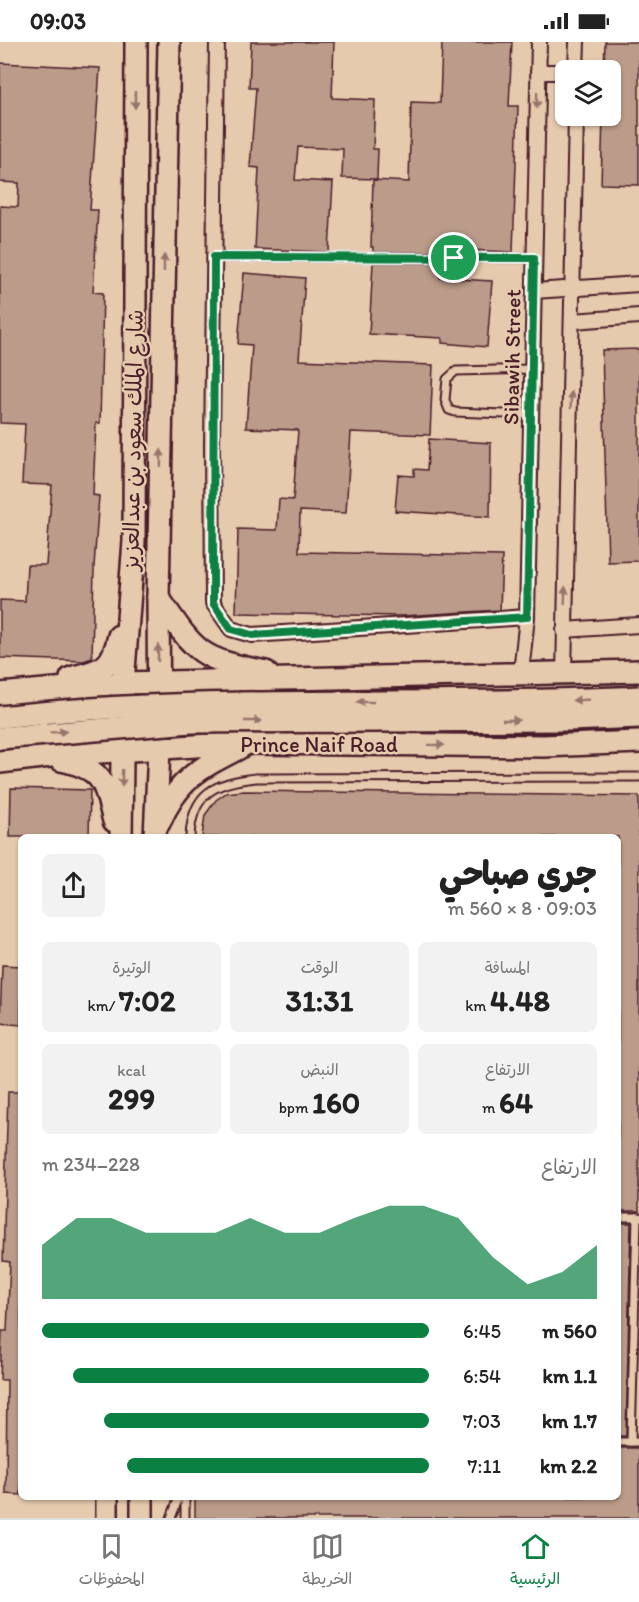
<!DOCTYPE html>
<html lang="ar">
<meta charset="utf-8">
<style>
body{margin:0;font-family:Itim,"Playpen Sans Arabic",sans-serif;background:#f2f2f2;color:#222;direction:rtl;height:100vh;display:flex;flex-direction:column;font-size:22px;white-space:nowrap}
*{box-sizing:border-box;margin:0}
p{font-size:20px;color:#767676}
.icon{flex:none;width:33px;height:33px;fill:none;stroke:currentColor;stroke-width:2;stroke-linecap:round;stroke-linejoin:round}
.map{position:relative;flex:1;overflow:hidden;direction:ltr}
.side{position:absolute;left:18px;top:792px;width:603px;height:666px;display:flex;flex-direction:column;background:#fff;border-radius:9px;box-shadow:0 2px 4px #0004;direction:rtl}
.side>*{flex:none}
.buttons{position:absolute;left:555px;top:18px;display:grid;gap:12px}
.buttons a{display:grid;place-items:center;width:66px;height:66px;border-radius:9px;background:#fff;box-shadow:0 2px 4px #0004;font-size:30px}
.pin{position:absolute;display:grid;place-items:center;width:51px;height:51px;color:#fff;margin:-26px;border:3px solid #fff;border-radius:50%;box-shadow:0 2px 6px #0007}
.round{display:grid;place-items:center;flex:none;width:63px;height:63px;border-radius:9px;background:#f2f2f2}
.headline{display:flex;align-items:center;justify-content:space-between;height:102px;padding:0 24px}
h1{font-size:33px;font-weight:800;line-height:45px}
.stats{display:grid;grid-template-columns:repeat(3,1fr);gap:9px;height:102px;padding:6px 24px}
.stats div{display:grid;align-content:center;border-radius:9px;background:#f2f2f2;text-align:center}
.stats b{font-size:30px;font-weight:800}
.stats small{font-size:16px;font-weight:400}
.stats p{font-size:16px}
.chart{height:168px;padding:12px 24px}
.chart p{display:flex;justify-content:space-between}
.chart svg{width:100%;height:108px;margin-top:6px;fill:#0b8043;opacity:.7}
ul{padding:0 24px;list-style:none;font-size:20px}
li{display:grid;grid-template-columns:96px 72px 1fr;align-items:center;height:45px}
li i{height:15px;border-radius:8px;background:#0b8043}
.status{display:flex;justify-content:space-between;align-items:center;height:42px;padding:0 30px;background:#fff;direction:ltr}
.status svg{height:16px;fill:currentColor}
.menu{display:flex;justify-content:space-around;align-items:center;height:84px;border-top:2px solid #e0e0e0;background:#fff;font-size:16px;color:#767676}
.menu a{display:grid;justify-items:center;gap:3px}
.menu .active{color:#0b8043}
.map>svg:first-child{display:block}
</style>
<div class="status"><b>09:03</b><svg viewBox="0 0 49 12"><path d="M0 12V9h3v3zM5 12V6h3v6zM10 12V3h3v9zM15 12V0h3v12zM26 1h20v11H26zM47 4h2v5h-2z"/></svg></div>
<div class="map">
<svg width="639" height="1476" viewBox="0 0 639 1476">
<rect width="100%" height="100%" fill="#e6caad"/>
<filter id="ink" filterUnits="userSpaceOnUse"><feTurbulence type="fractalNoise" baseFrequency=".0167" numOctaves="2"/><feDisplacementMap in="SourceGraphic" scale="12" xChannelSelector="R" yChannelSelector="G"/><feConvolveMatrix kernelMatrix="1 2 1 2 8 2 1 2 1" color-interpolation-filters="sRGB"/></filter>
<g filter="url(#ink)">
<g fill="#bb9b89" stroke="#4a1f2b" stroke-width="1.5">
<path d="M251,0H334L332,56L375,58L373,107H378L377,137L342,136L343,107L298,105L295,138L333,140L329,210L255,207L259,126L250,125L256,46H249Z"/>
<path d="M442,0H512L509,64H518L513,210L441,207V210H373V205H371L373,138L409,140L411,60L440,61Z"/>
<path d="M605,0H639V143L601,142L603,74H610V28H604Z"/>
<path d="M0,21L100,26L90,168H98L93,250L103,251L100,381H96L93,453L99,454L94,525L92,616L84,619L0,616V558L25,559L27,523H46L52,443L22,442L25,382L0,381V164L18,165L19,141L0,140Z"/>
<path d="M373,221H440V236L492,239L487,305L442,301V296L369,292Z"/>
<path d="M244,231L305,236L299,318L433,323L430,393L351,390L346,471L300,469L299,510L502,514L500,568L402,574L236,571L238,487L277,488L279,457L293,458L298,388L246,386L252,303L238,302Z"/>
<path d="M639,307V519L608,520L602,308Z"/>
<path d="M429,397L491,401L490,475L395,469L398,433L414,434V427L427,428Z"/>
<path d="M11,746L90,748L89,795H10Z"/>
<path d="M244,749L639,754V1169H618V795H202L205,773L216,758L226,751Z"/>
<path d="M2,923L21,924V983L0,981Z"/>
<path d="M8,1050H21V1453L6,1452L7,1338H0L2,1289H7L10,1220L3,1219Z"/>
<path d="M618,1181H631L626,1394H618Z"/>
<path d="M618,1406H639V1476H195V1455H618Z"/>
</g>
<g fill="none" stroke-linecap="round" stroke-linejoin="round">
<g stroke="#4a1f2b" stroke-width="11">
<g id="lane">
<path d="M214,215L534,216"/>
<path d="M531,373L455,370L449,368L445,358L447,337L456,329L532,327"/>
<path d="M190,795C192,750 216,740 256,736L639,735"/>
<path d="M618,1175H639"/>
<path d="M618,1400H639"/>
<path d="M631,1400L637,1175"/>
<path d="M171,1476L179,1455"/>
<path d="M185,1476V1455"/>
</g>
</g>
<g stroke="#4a1f2b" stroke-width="18">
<g id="street">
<path d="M217,0L212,403L213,561L231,587L252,593L527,575"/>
<path d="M576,28L577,0"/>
<path d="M538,30H566"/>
<path d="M534,249L639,242"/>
<path d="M573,279L639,274"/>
<path d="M564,588L639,583"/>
<path d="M521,631L527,575L539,0"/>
<path d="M564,632L576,74"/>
</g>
</g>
<g stroke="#4a1f2b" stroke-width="26">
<g id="primary">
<path d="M158,555C196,611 198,617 266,630"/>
<path d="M71,636C102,627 111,629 119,594"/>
<path d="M0,652L123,641L639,629"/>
<path d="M61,718C104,727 104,740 114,779"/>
<path d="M0,720L68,712L243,701L544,704L639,700"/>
<path d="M159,781C179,736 200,726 241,705"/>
<path d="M121,795L123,641L134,499L136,0"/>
<path d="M155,795L159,707L158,555L169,0"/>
<path d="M107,1476V1455"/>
<path d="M142,1476V1455"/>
</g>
</g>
<use href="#lane" stroke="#e6caad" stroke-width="7"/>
<use href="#street" stroke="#e6caad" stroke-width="14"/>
<use href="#primary" stroke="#e6caad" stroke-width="21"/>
<g stroke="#4a1f2b" stroke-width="26" stroke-linecap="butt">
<g id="primary-bridge">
<path d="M0,675C212,651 426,666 639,655"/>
<path d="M0,696L191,680L570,678L639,675"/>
</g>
</g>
<use href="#primary-bridge" stroke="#e6caad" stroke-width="21"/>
</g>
<defs><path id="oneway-solid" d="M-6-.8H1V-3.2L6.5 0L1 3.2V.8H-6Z" transform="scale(1.5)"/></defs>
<g fill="#98746c">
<use href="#oneway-solid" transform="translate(135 58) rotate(90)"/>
<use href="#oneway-solid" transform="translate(537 58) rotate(91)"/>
<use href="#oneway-solid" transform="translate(164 221) rotate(-89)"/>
<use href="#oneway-solid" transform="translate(571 358) rotate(-88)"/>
<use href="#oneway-solid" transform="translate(161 416) rotate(-89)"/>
<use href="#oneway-solid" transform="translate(565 553) rotate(-88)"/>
<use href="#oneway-solid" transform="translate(158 611) rotate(-90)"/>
<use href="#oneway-solid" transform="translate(581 658) rotate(177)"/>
<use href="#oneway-solid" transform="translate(365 660) rotate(180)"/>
<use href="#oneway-solid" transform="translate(511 678)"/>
<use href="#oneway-solid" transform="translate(253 679)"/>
<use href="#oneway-solid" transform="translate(58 690) rotate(-4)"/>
<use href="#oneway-solid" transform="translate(436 703) rotate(1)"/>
<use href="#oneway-solid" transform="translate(122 736) rotate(91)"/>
</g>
</g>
<g fill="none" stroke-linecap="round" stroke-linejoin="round" filter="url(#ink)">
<g stroke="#fff" stroke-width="12">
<path id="route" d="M214,215L534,216L527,575L252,593L231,587L213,561Z"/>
</g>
<use href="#route" stroke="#0b8043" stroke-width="8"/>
</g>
<g text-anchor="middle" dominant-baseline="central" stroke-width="5" stroke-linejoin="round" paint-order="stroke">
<g font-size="22" fill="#4a1f2b" stroke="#e6caad">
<text transform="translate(512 315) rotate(-89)">Sibawih Street</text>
<text transform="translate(133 398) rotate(-89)">شارع الملك سعود بن عبدالعزيز</text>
<text x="319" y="702">Prince Naif Road</text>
</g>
</g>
</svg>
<div class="buttons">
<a><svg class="icon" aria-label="layers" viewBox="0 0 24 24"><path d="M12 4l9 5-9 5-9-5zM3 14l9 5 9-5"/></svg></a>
</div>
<div class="pin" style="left:454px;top:216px;background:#1e9e55"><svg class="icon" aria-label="arrive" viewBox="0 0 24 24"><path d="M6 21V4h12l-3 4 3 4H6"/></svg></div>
<section class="side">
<div class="headline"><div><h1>جري صباحي</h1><p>09:03 · 8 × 560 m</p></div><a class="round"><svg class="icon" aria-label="share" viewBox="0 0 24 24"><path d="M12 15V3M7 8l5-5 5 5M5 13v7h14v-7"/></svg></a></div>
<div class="stats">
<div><p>المسافة</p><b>4.48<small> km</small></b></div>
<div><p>الوقت</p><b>31:31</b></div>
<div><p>الوتيرة</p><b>7:02<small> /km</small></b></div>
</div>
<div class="stats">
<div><p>الارتفاع</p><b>64<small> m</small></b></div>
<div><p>النبض</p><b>160<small> bpm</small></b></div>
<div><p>kcal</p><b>299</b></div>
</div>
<div class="chart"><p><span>الارتفاع</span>228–234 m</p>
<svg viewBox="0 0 160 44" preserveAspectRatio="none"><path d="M0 44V22L10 11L20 11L30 17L40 17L50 17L60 11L70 17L80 17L90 11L100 6L110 6L120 11L130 27L140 38L150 33L160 22V44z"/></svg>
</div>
<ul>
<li><b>560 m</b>6:45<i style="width:100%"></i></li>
<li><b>1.1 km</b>6:54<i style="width:92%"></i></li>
<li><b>1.7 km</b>7:03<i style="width:84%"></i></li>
<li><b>2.2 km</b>7:11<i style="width:78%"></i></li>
</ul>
</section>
</div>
<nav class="menu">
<a class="active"><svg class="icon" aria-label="home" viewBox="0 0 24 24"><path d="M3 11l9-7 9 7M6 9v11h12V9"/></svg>الرئيسية</a>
<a><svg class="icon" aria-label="map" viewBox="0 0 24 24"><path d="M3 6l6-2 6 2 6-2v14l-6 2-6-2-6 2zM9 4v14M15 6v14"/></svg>الخريطة</a>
<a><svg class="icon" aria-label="saved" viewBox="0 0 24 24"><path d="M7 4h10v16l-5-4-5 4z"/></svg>المحفوظات</a>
</nav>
